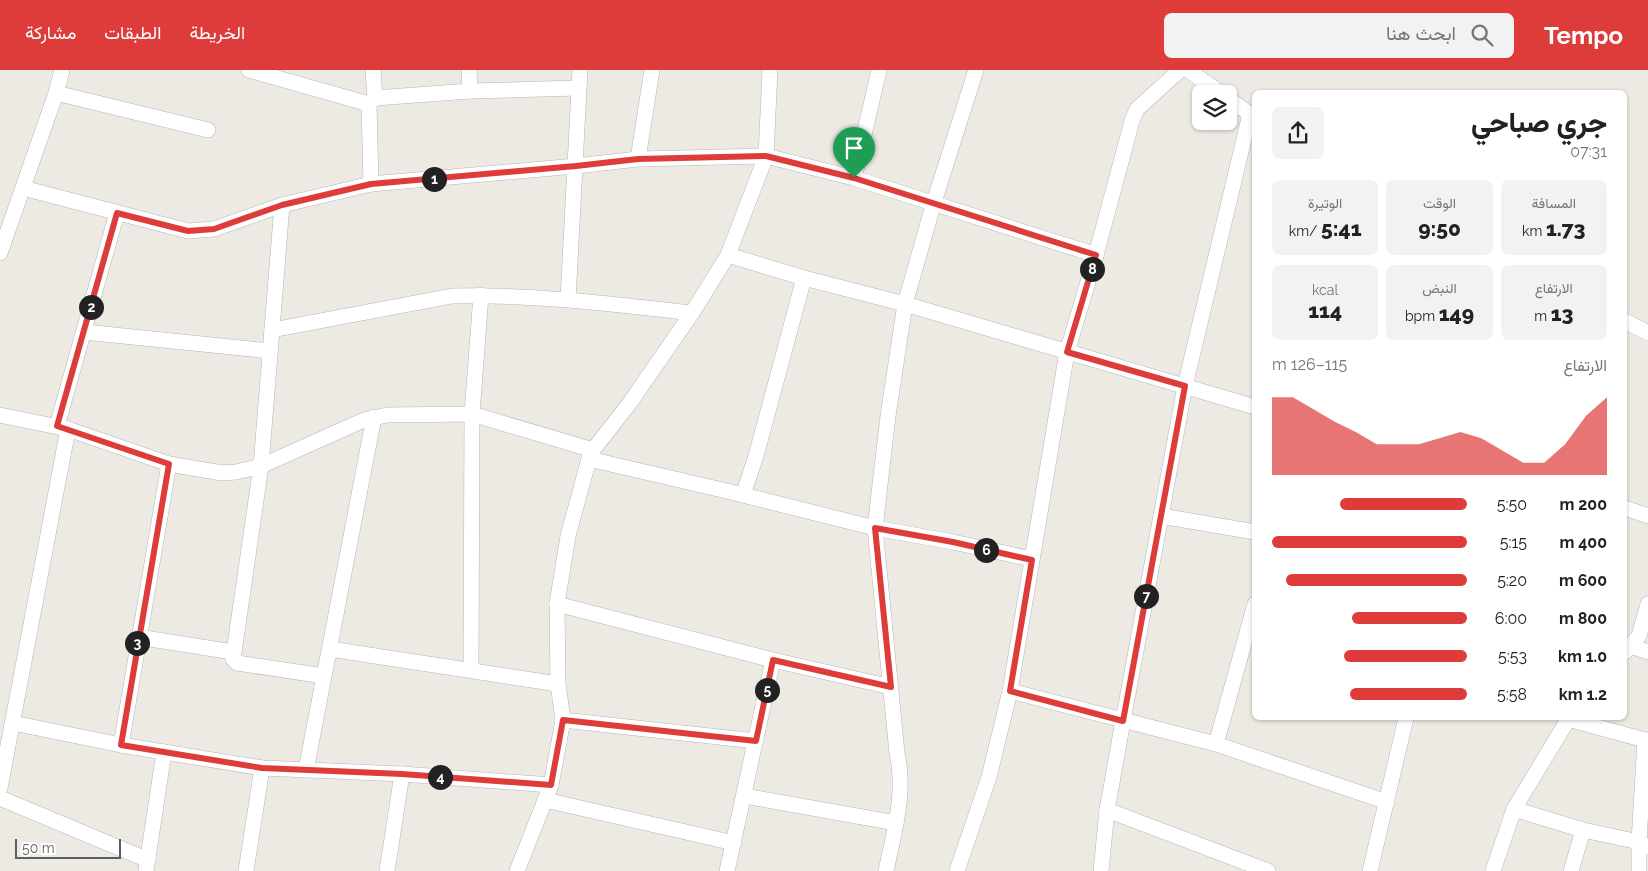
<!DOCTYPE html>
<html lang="ar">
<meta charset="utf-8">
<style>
body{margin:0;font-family:Raleway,Vazirmatn,sans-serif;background:#f2f2f2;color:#222;direction:rtl;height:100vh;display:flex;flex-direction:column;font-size:19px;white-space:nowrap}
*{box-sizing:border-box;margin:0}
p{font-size:16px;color:#767676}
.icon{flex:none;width:28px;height:28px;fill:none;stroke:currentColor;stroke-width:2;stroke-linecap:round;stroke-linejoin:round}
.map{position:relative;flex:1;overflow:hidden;direction:ltr}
.sheet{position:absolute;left:1252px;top:20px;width:375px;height:630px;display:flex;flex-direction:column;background:#fff;border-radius:8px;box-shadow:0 1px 4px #0004;direction:rtl}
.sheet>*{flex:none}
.fabs{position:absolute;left:1192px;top:15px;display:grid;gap:10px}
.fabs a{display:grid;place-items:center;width:45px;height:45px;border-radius:8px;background:#fff;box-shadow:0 1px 4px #0004;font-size:25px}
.scale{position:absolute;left:15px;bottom:12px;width:106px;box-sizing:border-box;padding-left:5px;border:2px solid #5b5f63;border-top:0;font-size:14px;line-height:18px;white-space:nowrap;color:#5b5f63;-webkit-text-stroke:4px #fff;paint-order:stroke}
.pin{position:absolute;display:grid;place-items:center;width:42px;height:42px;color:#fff;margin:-51px -21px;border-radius:50% 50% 50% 0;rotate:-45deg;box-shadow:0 0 5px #0007}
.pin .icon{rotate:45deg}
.km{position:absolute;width:25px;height:25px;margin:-12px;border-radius:50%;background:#222;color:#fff;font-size:14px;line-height:25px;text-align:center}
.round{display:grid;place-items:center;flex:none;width:52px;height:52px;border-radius:8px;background:#f2f2f2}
.headline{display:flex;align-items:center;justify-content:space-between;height:85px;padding:0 20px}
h1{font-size:28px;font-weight:800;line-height:38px}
.stats{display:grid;grid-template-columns:repeat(3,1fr);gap:8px;height:85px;padding:5px 20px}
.stats div{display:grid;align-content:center;border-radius:8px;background:#f2f2f2;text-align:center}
.stats b{font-size:21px;font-weight:800}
.stats small{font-size:14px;font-weight:400}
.stats p{font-size:14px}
.chart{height:140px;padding:10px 20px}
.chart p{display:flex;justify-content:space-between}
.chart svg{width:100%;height:90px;margin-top:5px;fill:#dd3c3a;opacity:.7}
ul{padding:0 20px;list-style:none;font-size:16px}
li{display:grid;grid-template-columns:80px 60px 1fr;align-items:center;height:38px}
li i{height:12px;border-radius:6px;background:#dd3c3a}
header{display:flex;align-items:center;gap:30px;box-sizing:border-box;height:70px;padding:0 25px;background:#dd3c3a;color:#fff}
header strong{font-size:24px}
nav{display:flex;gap:28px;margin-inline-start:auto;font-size:18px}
.search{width:350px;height:45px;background:#f2f2f2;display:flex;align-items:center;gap:12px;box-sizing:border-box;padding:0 18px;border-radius:8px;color:#767676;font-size:19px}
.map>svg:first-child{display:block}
</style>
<header>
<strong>Tempo</strong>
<div class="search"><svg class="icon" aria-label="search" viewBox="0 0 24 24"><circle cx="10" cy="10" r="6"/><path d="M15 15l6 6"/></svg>ابحث هنا</div>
<nav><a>الخريطة</a><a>الطبقات</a><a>مشاركة</a></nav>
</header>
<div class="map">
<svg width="1648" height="801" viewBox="0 0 1648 801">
<rect width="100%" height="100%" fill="#edeae3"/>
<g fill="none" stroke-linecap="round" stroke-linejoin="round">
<g stroke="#b4b6ba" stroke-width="16">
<g id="street">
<path d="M249,0L369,34"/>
<path d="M469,0L470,21"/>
<path d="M1188,0L1222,24"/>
<path d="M56,23L208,60"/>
<path d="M375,28L470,21L578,18"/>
<path d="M1229,29L1255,48"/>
<path d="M638,89L652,0"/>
<path d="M854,108L879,0"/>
<path d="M371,114L369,34L375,28L373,0"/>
<path d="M23,118L188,161L214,159L282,135L371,114L576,96L638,89L766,86L854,108L1096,185"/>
<path d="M282,135L261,396L233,589L237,593L324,606"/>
<path d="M0,183L56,23L62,0"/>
<path d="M728,185L804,208L905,234L1255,337"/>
<path d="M568,230L580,0"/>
<path d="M1625,251L1648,263"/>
<path d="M272,260L452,226C532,224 612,234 692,243"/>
<path d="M84,262L270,281"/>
<path d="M0,345L68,359L169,394L222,403L236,402L261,396L364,350L387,345L472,344L593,380"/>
<path d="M57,356L117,143"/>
<path d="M589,389L731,422L875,458L953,472L1032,489"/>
<path d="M743,425L756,386L804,208"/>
<path d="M1625,438L1648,446"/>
<path d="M1161,446L1255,462"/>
<path d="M557,534L773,590L891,617"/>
<path d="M138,567L233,582"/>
<path d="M1630,576L1648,582"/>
<path d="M330,579L558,614"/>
<path d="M1625,582L1639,566L1648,534"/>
<path d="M471,600L472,344L481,225"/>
<path d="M1010,621L1216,674L1387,732"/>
<path d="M1568,649L1645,670"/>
<path d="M563,650L756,671"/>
<path d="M13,653L121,675L262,698L402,704L551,715"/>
<path d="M1216,674L1255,534"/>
<path d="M121,675L169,394"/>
<path d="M306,700L374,347"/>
<path d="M0,718L68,359"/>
<path d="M745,726L896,753"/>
<path d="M0,728L148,790"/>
<path d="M545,730L734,773"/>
<path d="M1514,739L1583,760L1639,772L1648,777"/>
<path d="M1107,740L1268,801"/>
<path d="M146,801L164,682"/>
<path d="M246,801L262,698"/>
<path d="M387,801L402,704"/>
<path d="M517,801L551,715L563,650L558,614L557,534L568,466L589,389L593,380L629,334L692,243L728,185L766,86L770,0"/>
<path d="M727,801L773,590"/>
<path d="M886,801C894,762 906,723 897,683L875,458L888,346L905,234L934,132L976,0"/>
<path d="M957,801L989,707L1010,621L1067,282L1096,185L1132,51L1137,39L1180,0"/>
<path d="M1101,801L1107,740L1123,651L1185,316L1250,44"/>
<path d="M1370,801L1406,648"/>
<path d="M1493,801L1514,739L1569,648"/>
<path d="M1571,801L1583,760"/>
<path d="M1639,801V772L1645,670H1648"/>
</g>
</g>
<use href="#street" stroke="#fff" stroke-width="15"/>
</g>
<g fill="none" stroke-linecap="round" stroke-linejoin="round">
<g stroke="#fff" stroke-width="10">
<path id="route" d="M766,86L854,108L1096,185L1067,282L1185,316L1123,651L1010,621L1032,490L953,472L875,458L891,617L773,590L756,671L563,650L551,715L402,704L262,698L121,675L169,394L57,356L117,143L188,161L214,159L282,135L371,114L576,96L638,89Z"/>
</g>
<use href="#route" stroke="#dd3c3a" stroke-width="6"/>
</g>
</svg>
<div class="fabs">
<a><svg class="icon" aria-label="layers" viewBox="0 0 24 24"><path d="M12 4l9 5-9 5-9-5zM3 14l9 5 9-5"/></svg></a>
</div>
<div class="scale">50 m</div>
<div class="pin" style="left:854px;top:108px;background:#1e9e55"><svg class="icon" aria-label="arrive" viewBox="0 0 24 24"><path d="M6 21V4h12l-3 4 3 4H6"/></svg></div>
<b class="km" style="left:434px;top:109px">1</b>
<b class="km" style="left:91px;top:237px">2</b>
<b class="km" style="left:137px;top:573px">3</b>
<b class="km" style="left:440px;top:707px">4</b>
<b class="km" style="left:767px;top:620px">5</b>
<b class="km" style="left:986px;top:480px">6</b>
<b class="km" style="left:1146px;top:526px">7</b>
<b class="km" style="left:1092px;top:199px">8</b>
<section class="sheet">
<div class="headline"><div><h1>جري صباحي</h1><p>07:31</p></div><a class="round"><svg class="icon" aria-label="share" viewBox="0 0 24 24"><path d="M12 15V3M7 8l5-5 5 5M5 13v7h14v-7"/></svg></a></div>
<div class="stats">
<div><p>المسافة</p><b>1.73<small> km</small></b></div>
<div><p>الوقت</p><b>9:50</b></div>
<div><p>الوتيرة</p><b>5:41<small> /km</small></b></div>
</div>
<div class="stats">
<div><p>الارتفاع</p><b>13<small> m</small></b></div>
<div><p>النبض</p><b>149<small> bpm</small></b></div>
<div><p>kcal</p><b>114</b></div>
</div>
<div class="chart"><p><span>الارتفاع</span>115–126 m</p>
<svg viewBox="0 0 160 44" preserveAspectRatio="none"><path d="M0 44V6L10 6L20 12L30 18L40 23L50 29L60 29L70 29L80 26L90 23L100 26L110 32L120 38L130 38L140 29L150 15L160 6V44z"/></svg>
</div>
<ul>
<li><b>200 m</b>5:50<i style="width:65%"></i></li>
<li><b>400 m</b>5:15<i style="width:100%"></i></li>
<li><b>600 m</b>5:20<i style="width:93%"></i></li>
<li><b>800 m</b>6:00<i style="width:59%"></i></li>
<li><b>1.0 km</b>5:53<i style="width:63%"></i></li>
<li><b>1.2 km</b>5:58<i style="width:60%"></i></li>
</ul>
</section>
</div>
